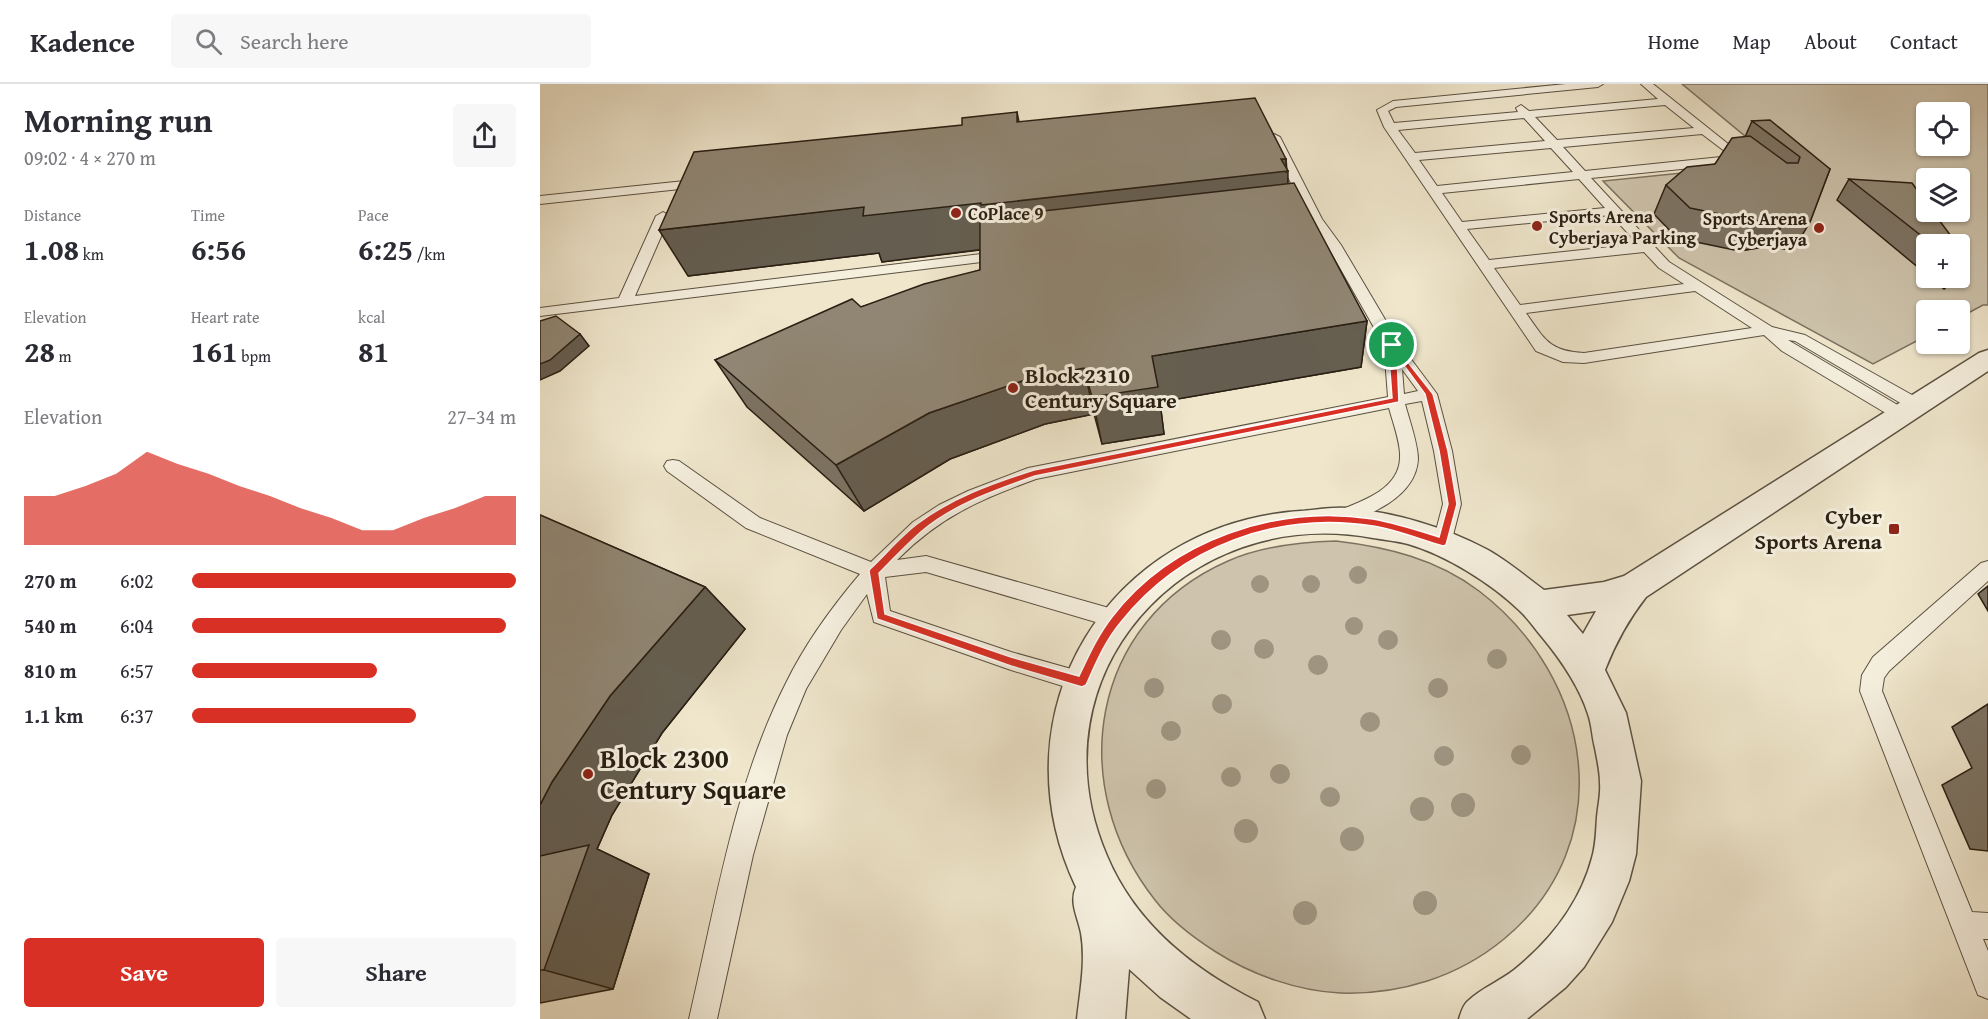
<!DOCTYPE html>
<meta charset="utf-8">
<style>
body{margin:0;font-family:"Gentium Book Plus",serif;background:#f7f7f7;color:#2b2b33;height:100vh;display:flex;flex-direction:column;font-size:22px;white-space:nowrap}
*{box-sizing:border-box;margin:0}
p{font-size:20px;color:#7c7c81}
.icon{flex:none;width:33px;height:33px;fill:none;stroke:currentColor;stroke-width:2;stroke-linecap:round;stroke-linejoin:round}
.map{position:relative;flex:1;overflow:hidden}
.panel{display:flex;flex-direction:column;background:#fff;width:540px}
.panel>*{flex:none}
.buttons{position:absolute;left:1376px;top:18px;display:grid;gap:12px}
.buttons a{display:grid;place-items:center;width:54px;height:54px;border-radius:6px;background:#fff;box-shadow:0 2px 4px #0004;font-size:30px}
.pin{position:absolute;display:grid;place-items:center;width:51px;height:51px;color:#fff;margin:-26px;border:3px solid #fff;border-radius:50%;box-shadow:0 2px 6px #0007}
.round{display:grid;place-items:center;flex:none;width:63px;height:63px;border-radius:6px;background:#f7f7f7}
.overview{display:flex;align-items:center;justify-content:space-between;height:102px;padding:0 24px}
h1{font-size:33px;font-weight:700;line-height:45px}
.figures{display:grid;grid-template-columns:repeat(3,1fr);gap:9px;height:102px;padding:6px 24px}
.figures div{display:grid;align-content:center}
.figures b{font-size:30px;font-weight:700}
.figures small{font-size:16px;font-weight:400}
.figures p{font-size:16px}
.chart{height:168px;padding:12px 24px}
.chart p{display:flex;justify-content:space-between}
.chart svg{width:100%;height:108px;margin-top:6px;fill:#d93025;opacity:.7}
.action{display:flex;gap:12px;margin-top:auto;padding:12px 24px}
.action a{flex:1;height:69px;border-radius:6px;background:#d93025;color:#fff;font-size:24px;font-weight:700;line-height:69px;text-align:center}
.action a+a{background:#f7f7f7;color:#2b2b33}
ul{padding:0 24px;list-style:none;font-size:20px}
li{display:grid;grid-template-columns:96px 72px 1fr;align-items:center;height:45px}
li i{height:15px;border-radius:8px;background:#d93025}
header{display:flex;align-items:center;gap:36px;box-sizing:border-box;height:84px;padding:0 30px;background:#fff;border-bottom:2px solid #e1e1e2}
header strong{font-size:28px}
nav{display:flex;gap:33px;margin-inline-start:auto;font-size:21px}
.search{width:420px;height:54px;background:#f7f7f7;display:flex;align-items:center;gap:15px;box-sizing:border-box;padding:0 21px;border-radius:6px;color:#7c7c81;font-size:22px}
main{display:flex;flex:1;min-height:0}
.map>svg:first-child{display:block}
</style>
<header>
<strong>Kadence</strong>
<div class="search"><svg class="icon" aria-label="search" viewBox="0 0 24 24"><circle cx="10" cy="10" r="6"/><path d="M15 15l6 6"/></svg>Search here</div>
<nav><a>Home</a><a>Map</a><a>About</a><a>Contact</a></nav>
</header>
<main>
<section class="panel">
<div class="overview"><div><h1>Morning run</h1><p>09:02 · 4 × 270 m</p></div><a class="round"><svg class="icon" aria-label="share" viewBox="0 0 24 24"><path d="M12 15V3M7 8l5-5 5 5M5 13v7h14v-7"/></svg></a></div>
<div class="figures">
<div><p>Distance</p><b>1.08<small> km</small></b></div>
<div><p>Time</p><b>6:56</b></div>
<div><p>Pace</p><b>6:25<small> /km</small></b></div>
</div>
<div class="figures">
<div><p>Elevation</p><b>28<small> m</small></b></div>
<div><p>Heart rate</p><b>161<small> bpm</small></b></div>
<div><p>kcal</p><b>81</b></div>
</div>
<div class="chart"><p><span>Elevation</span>27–34 m</p>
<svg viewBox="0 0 160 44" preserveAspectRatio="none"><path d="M0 44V24L10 24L20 20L30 15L40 6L50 11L60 15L70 20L80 24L90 29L100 33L110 38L120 38L130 33L140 29L150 24L160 24V44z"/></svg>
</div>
<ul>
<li><b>270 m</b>6:02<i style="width:100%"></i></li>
<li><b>540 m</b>6:04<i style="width:97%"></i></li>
<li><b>810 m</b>6:57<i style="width:57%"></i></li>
<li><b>1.1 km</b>6:37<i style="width:69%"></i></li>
</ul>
<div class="action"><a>Save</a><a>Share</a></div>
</section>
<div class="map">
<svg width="1448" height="935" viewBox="0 0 1448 935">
<rect width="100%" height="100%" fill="#efe6cc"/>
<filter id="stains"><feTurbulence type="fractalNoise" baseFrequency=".00333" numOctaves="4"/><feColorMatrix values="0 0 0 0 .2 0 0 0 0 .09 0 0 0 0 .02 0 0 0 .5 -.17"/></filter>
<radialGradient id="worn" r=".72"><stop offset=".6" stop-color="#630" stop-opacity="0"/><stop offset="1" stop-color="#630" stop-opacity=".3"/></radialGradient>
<g fill="#cec4ad" stroke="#7c7260" stroke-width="1.5" fill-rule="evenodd">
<path d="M1142,0H1448V221H1443L1419,234V226H1386V252L1333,280L1139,174L1063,97L1201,83L1269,105ZM1386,28H1419V62H1386ZM1386,94H1419V128H1386ZM1386,160H1419V194H1386Z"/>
<path d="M796,457C847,463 897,475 939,507C1053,594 1081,758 964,855C918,893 860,911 800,909C758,907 712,891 676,868C654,854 631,837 615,816C525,702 549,538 688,477C722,462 759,458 796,457Z"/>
</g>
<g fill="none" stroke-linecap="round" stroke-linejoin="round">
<g stroke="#5b5141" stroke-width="2">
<g id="lane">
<path d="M1026,0H1063L1058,3L856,23L848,27L854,39L978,28L976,24L981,21L989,27L1118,15L1101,0H1113L1207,75L1201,79L1051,94L1129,178L1232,243L1265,251L1381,316L1383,320L1381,324H1369L1255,257L1248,256L1366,326L1368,330L1366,334H1354L1242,267L1224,251L1044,279L1023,278L996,267L844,43L837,26L853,17ZM1125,21L1154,44L1017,56L995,33ZM984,34L1005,57L875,69L858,46ZM1162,50L1191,72L1045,87L1023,63ZM1011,64L1033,88L897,102L879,76ZM1039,95L1065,124L922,138L902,109ZM1071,131L1098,160L949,176L927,145ZM1104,168L1119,184L1144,200L980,221L954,184ZM1155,207L1212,244L1044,269C1009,267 1005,256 986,229Z"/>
<path d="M734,50L740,53L782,135L801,161L859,259L897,310L912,367L921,420L910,463L903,466L896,463L893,458L903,420L894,367L882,317L865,320C869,335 878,360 878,375C876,414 828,432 797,442L790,440L788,435L790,430C816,419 859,408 860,374C861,359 853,339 849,324L496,395C439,416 401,432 357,476L386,472L576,526L583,529L586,535L583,541L576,544L386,488L345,493L350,527L471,568L542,588L550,591L553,598L550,605L542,608L471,586L334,538L327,510L301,546L266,605L247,651L213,771L177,935H149C175,824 194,701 246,599C265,560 292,523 320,490L206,444L127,387L124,382L127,377L133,376L139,377L220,434L331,478L373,438L399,421L428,407L488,384L848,313L844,261L787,161L769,135L728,53ZM862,285L878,307L864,310Z"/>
<path d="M164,95L168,96L170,99L168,102L0,120V112Z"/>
<path d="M123,128L130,132L95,212L466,167L473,171L466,175L0,232V224L79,214L116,132Z"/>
<path d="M1448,477V497L1349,587L1344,594L1342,607L1432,828L1448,829V855H1443L1448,867V915L1438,911L1320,607L1322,591L1333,573L1441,479Z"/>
</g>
</g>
<g stroke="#5b5141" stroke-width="3">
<path id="street" d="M1448,266V287L1106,513C1088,536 1076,558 1065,586L1086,629L1101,697L1096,770L1089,797L1072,838L1044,883L1026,903L987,935H919C921,929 923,921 928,917C940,905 960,897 974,886C1010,857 1040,819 1052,774C1056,761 1056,747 1057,733C1058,722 1061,710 1060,699C1060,687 1057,675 1055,664C1052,653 1052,641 1048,630C1039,602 1021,576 1002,553C995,545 988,534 980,527C951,499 906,471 868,460C857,457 845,456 833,454C646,419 489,591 567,772C596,841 654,886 718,918L725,935H651L620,913L589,885L585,935H537C540,907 546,877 541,849C538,833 529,819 536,803C453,628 569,439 761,427C775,426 791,423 806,424C854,428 905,443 948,466C968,477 986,493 1004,506L1064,498L1084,492L1439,269ZM1056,527L1043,550L1027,531Z"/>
</g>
<use href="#lane" fill="#f5efde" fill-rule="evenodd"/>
<use href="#street" fill="#f5efde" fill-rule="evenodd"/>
</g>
<g fill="#9e9480">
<circle cx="818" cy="491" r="9"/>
<circle cx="720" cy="500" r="9"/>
<circle cx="771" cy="500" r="9"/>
<circle cx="814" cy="542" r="9"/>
<circle cx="681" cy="556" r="10"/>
<circle cx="848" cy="556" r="10"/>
<circle cx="724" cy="565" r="10"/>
<circle cx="957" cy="575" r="10"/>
<circle cx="778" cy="581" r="10"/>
<circle cx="614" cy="604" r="10"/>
<circle cx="898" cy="604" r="10"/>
<circle cx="682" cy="620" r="10"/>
<circle cx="830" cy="638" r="10"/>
<circle cx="631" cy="647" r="10"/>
<circle cx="981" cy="671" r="10"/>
<circle cx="904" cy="672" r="10"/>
<circle cx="740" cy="690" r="10"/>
<circle cx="691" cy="693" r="10"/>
<circle cx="616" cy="705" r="10"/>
<circle cx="790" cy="713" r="10"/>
<circle cx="923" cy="721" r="12"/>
<circle cx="882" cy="725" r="12"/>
<circle cx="706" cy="747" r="12"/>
<circle cx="812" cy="755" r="12"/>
<circle cx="885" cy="819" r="12"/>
<circle cx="765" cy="829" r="12"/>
</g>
<g fill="#7c7363" stroke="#2a1f13" stroke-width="1.5">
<path d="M477,28L479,38L746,75L748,99L827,237L821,283L620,318L624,350L562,360L554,330L505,340L410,375L324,427L207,323L175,276L321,223L440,186V166L342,178L339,169L148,192Z"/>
<path d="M1212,37L1290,85L1270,138L1253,167L1230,162L1199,167L1137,154L1114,130L1126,101L1175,80L1205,53Z"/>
<path d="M1309,95L1417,160H1386V190L1297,116Z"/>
<path d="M1391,194H1415L1404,205Z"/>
<path d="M0,431L165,503L205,545L122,649L72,731L57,765L109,790L73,905L0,919Z"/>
<path d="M1448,502V527L1438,510Z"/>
<path d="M1448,620V767L1430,765L1402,701L1432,684L1412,643Z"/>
</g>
<g fill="#655e50" stroke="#2a1f13" stroke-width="1.5">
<path d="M746,75V88L748,87L747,132L453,164L342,178L339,169L148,192L119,146Z"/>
<path d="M1247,133L1230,162L1199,167L1214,137Z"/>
<path d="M1429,176L1419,189V186L1421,183Z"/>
<path d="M1413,194H1415L1404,205Z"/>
<path d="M827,237L821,283L620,318L624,350L562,360L552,313L612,272Z"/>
<path d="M40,250L49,262L20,287L0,296V280Z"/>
<path d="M544,284L554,330L505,340L410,375L324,427L296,381L389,329L491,294Z"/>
<path d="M165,503L205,545L122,649L72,731L57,765L109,790L73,905L4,886L0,790V721L12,698L70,612Z"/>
</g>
<g fill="#908673" stroke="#2a1f13" stroke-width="1.5">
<path d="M715,14L746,75H741L748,87L441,121V119L323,132L324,123L119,146L154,68L422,41V34L477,28V38Z"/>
<path d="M1230,36L1290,85L1270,138L1247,133L1214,137L1150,124L1126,101L1147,83L1175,80L1192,54L1210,52L1247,79H1258L1260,73L1212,37Z"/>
<path d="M1309,95L1372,99L1386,118V128H1393L1417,160H1392Z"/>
<path d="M754,99L827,237L612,272L618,303L552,313L544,284L491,294L389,329L296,381L175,276L312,215L321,223L384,200L440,186V134Z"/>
<path d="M1419,163L1429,176L1421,183L1419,182Z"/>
<path d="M16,232L40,250L10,276L0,280V237Z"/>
<path d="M0,431L165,503L70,612L12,698L0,721Z"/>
<path d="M49,761L4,886H0V772Z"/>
</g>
<path fill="#d93025" stroke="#fff" stroke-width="1.5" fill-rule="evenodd" d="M852,258L893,310L908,367L917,420L906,461L903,462C879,455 857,446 833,442C738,427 641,462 581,538C565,557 556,579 546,601L542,603L471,582L337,535L329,487L330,485C346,470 360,453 377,440C411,414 453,399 494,386L852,314L848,261ZM857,272L885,310L899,367L908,420L899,453C877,446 856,439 833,435C738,420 632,455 572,533C558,551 549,571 539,592L471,573L345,530L339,489C353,475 367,460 382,447C414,420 456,406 495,392L859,318Z"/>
<g fill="#8f2418" stroke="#f5efde" stroke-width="2">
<circle cx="416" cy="129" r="6"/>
<circle cx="997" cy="142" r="6"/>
<circle cx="1279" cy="144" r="6"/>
<circle cx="473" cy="304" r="6"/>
<rect x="1348" y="439" width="12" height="12" rx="3"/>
<circle cx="48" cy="690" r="6"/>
</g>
<g text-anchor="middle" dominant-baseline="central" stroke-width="6" stroke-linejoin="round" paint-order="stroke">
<g font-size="18" font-weight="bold" fill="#2a1f13" stroke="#f5efde" text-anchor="start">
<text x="428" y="129">CoPlace 9</text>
<text x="1009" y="132">Sports Arena<tspan x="1009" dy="21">Cyberjaya Parking</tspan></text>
<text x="1267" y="134" text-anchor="end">Sports Arena<tspan x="1267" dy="21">Cyberjaya</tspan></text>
</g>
<g font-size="22" font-weight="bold" fill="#2a1f13" stroke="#f5efde" text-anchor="start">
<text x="485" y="291">Block 2310<tspan x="485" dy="25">Century Square</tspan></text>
<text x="1342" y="432" text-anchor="end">Cyber<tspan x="1342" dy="25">Sports Arena</tspan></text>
</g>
<g font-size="27" font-weight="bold" fill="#2a1f13" stroke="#f5efde" text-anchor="start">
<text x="60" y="674">Block 2300<tspan x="60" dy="31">Century Square</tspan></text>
</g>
</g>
<rect width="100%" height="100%" filter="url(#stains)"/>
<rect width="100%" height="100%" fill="url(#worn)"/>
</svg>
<div class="buttons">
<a><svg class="icon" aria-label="locate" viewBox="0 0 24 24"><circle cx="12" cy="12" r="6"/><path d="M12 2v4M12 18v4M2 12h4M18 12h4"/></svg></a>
<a><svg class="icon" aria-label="layers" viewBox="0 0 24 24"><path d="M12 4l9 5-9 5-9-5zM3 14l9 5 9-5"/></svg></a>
<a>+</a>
<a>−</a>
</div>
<div class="pin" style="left:852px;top:261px;background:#1e9e55"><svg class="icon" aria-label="arrive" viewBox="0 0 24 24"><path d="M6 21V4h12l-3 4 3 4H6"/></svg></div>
</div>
</main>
